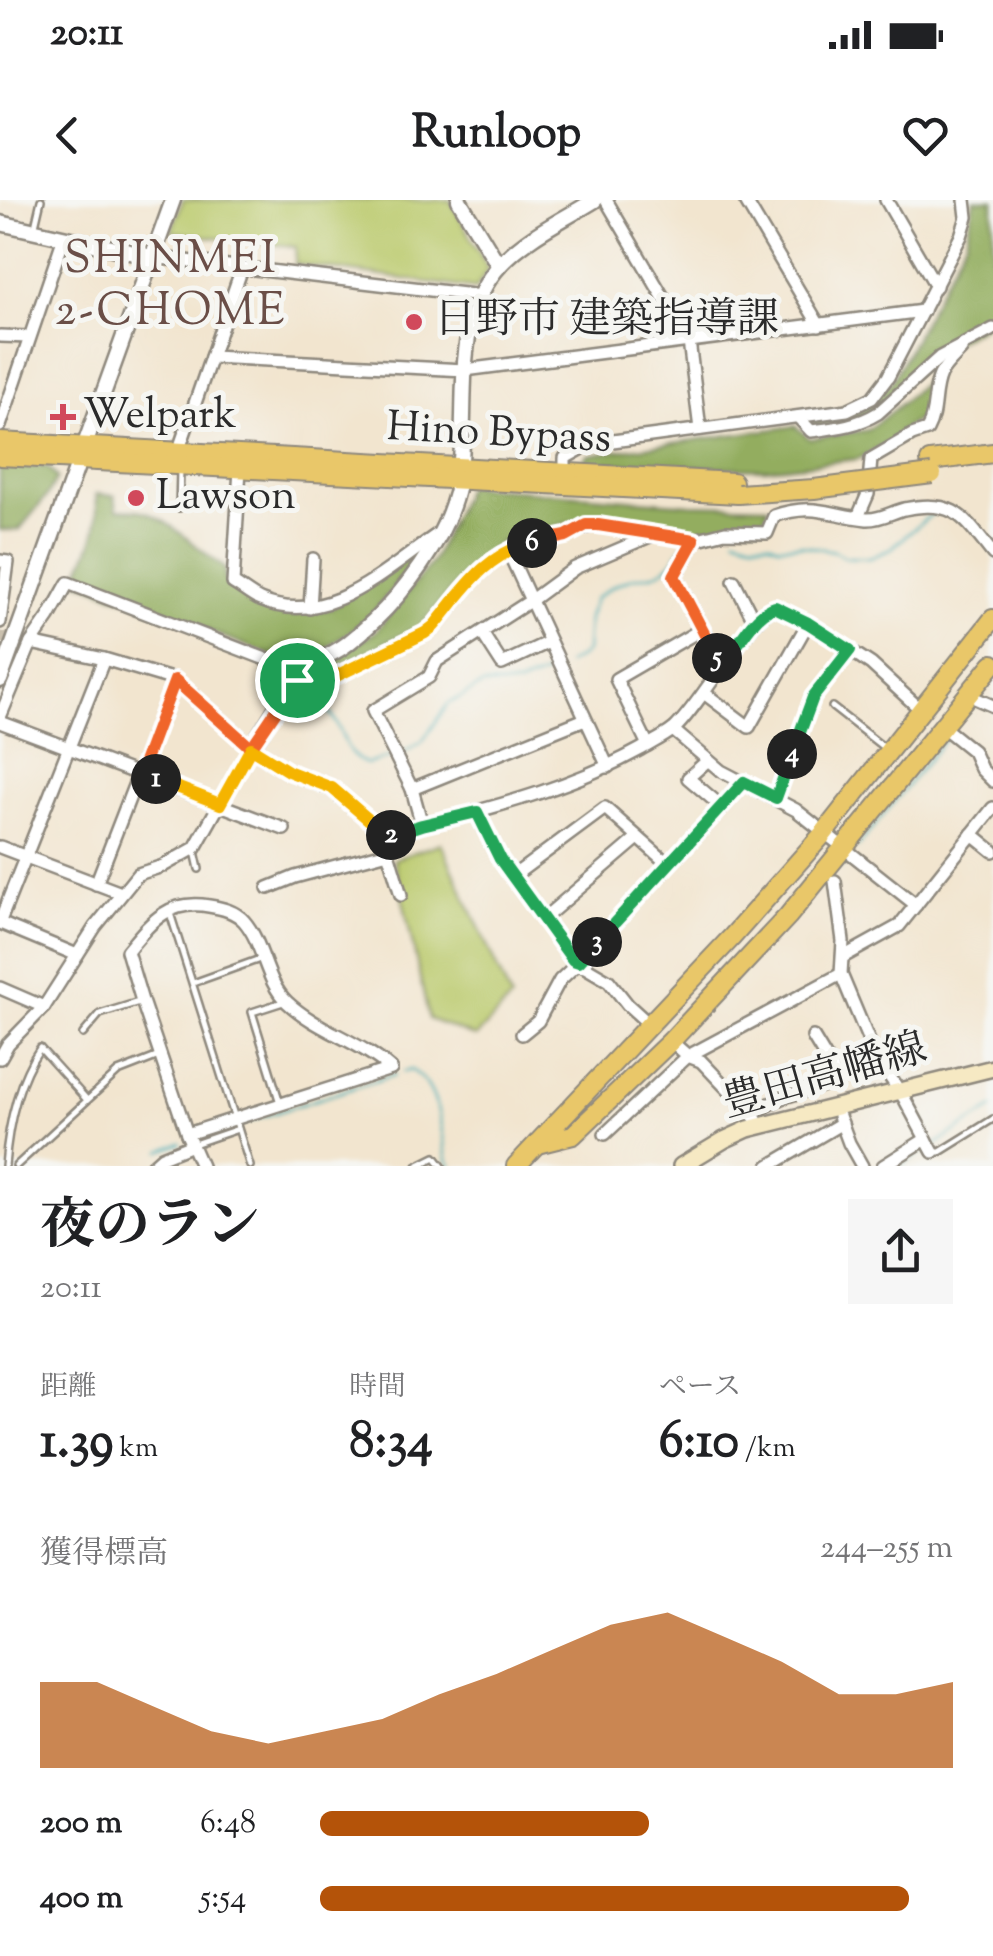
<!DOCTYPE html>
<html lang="ja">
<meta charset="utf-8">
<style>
body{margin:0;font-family:"Sorts Mill Goudy","Noto Serif JP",serif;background:#f6f6f6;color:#202124;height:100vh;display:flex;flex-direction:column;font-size:38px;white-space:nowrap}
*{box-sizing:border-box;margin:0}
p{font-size:32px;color:#757577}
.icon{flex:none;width:55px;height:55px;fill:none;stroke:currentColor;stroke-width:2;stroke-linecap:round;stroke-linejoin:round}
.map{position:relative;height:966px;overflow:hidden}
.details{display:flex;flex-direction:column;background:#fff;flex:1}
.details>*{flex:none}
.pin{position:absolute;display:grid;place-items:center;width:85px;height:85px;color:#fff;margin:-42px;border:5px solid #fff;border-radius:50%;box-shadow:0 2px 10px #0007}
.km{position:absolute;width:50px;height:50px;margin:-25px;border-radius:50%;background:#222;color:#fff;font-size:28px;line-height:50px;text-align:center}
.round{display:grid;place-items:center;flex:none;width:105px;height:105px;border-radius:0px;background:#f6f6f6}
.overview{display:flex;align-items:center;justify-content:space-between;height:170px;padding:0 40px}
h1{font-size:55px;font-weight:700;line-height:75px}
.figures{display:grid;grid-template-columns:repeat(3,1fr);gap:15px;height:170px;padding:10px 40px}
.figures div{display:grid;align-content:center}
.figures b{font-size:50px;font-weight:700}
.figures small{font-size:28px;font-weight:400}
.figures p{font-size:28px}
.chart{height:280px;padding:20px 40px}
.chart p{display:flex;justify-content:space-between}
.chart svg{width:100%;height:180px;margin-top:10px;fill:#b45309;opacity:.7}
ul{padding:0 40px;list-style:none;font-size:32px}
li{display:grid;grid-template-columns:160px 120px 1fr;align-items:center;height:75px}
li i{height:25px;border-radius:12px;background:#b45309}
.status{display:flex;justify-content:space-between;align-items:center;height:70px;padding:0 50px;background:#fff;direction:ltr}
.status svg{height:28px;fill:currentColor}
header{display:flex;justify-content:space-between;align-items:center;height:130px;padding:0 40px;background:#fff;font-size:45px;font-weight:700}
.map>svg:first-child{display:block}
</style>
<div class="status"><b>20:11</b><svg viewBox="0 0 49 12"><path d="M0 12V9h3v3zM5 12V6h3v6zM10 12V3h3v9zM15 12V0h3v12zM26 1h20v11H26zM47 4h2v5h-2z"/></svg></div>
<header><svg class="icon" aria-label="back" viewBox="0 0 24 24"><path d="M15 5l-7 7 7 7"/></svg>Runloop<svg class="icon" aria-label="heart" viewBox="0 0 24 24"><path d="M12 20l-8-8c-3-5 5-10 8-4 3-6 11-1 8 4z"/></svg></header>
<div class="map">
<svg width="993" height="966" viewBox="0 0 993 966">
<rect width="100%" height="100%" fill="#f6f6f2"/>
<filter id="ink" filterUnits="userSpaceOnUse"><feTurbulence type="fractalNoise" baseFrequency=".01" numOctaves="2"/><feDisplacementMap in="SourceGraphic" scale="20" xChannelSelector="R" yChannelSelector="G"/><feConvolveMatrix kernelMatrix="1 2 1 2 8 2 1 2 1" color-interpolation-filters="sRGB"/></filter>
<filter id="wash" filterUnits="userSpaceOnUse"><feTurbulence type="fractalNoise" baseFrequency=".0048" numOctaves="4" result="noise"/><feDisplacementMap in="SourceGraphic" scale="40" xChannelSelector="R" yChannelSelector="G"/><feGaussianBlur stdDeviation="2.25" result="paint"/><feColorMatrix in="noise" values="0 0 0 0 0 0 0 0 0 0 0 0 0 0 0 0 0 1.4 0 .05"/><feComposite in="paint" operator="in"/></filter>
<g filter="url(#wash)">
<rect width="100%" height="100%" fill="#f2e5cf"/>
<g fill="#bac96b" stroke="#727a4b" stroke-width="2.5">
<path d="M183,0H450L488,69L476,89L295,64L296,47L171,32Z"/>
<path d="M441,643L511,799L476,837L429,819L394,659Z"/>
</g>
<g fill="#93ad5f" stroke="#5f6c45" stroke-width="2.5">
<path d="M974,0H993V120L947,146L862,218L816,226L809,221L859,212L891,183L966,40Z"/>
<path d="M931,176L926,215L906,227L890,242L858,259L765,269L582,263L588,255L795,226L810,239L868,230L896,208Z"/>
<path d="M0,265L48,267L57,278L47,296L19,330H0Z"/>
<path d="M467,286L690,304L768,306L763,326H725L691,330L594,316L502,341L471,366L421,426L329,470L311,475L375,432L432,362Z"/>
<path d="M96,294L115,296L117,309C125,310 134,309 142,311C165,316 203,353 225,368V381L254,404L288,415L332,408L410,355L417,359L368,419L303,464L297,465L75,380C92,344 100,335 96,294Z"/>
</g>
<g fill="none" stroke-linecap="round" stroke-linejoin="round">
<g stroke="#3aabb3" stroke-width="2.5">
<path d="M735,337L753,342H768L779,346L801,345L834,351L845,357L869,358L889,350L933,313"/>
<path d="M567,464L582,456L586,451L588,418L595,399L613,386L632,378L655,374L670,365L683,345"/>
<path d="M308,489L312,501C348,515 336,553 367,564L390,557"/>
<path d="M954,525L971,505"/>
<path d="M403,553L422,542L448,504L483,485H518L556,470"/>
<path d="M857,647L945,539"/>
<path d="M840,667L845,661"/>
<path d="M403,872L411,870C440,886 441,931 447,960L451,966"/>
<path d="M243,923L394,875"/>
<path d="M196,938L233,927"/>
<path d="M935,945L993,908"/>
<path d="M161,951L181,943"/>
<path d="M901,966L921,953"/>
</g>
</g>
</g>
<g filter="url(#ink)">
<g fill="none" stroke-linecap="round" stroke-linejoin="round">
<path stroke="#cac0ae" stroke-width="11" stroke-dasharray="11 5.5" stroke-linecap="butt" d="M0,437L22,441"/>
<g stroke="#8e887d" stroke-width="10">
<g id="service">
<path d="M35,26L41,0"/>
<path d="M179,308L180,269"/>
<path d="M832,507L887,550"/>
<path d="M195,651L199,669"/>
<path d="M170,713L250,966"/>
<path d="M193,783L260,759"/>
<path d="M83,834L100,814L139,802"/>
<path d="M280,903L252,812L286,801"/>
<path d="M194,944L238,929"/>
<path d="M936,952H940L993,919"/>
<path d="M5,966C8,926 17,882 40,848L87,900"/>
<path d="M16,966L118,872L159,856"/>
<path d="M417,966L435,957L442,966"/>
</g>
</g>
<g stroke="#8e887d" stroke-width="16">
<g id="minor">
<path d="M606,0L689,141L700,229"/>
<path d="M745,0L819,125"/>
<path d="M886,0L936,86"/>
<path d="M152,57L481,96"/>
<path d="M0,136L29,137"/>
<path d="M211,157L465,170L923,111"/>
<path d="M798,217L811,231C835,228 857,226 878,213L940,157L993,129"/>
<path d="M0,226L64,37"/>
<path d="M178,252L242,68"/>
<path d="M240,269L233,383C242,388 251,396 260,400C328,429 386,369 438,334"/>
<path d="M565,274V258L590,244L847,210L872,198L888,177L961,36L967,17L965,0"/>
<path d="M858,317L868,294L871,259L912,235L927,230C937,212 932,193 940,175C945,165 954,158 961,150"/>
<path d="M694,340L675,376L702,429"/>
<path d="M508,351L608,567"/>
<path d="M0,361L8,362L0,422"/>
<path d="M734,381L755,422"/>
<path d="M310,408L313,359"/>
<path d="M482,433L502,464L549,442"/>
<path d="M31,443L49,417L68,383L302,473"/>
<path d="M297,481L335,477L425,433L434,426C457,398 479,362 514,348C528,342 545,341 560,337C574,333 583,325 598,325L694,340L725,332L767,333L774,316C813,302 830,315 867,319C879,320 892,312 904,309C955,298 964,318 993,354"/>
<path d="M704,493L749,527L808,423"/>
<path d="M968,495L993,506"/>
<path d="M0,517L31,443L104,459L175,480L262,556L288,571L332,589L388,636C403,633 417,626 432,623C504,605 576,585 641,549C651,543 664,537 674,529C700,506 751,414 775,407L808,423L871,464L921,510"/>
<path d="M0,522L284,629"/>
<path d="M943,527L973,551L981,569L993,581"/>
<path d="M673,530L721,571L796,610L916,705"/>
<path d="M648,545L616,479L702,429L723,468"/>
<path d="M707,561L688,578L722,607"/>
<path d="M412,589L585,519"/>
<path d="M776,598L813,497L850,450"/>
<path d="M477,612L500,659L573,760L609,781L628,805L650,825"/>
<path d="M422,625L412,589L373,511L429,477L437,461L530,401L575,368L655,334"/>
<path d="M972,634L993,651"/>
<path d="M0,647L121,693"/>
<path d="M388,652L401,695"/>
<path d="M512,677L605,608L668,664"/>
<path d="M835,681L843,741L841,774L874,853L904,898L933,952"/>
<path d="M96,684L175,480"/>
<path d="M268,688L295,677L388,652V636"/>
<path d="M543,719L638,638"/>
<path d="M0,721L104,459"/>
<path d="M0,723L77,755"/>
<path d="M843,757L899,726L993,608"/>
<path d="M0,788L44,807"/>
<path d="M522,834L538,821L560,780L579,762L744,582"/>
<path d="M813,837L839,880"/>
<path d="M671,841L688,856L701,861L756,919"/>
<path d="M0,858L8,844L44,807L95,727L138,674L163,666L195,648L251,548"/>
<path d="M752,913L784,897L839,880L874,853"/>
<path d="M839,916L849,943L862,966"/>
<path d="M187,934L391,869"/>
<path d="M605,934L688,856L841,774"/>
<path d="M152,966L162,957L192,945"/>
<path d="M201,966L187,934L142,801L127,751C151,722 168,699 209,706C222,708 235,711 244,721C264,744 265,781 287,802C318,831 360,841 391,869"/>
<path d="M769,966L842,923"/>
<path d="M883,966L926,939"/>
</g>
</g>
<g stroke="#8e887d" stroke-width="19">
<g id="tertiary">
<path d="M459,0L499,66"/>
<path d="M0,23L152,57"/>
<path d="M0,480L173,0"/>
<path d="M251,548C266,527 285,490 303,473C315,460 334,454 347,444C386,414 416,377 440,334C448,318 455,302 458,284C471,215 448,120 501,64C527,36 563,20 595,0"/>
</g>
</g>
<g stroke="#8e887d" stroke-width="20">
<path id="secondary" d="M681,966L724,940L748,929L993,868"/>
</g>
<g stroke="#8e887d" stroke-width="22">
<g id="trunk">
<path d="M0,242L733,282"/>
<path d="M0,256L738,294"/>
<path d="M930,261L993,253"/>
<path d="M537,944L573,935L671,841L788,716L993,464"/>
<path d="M516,966L732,737L824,633L993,419"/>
</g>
</g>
<use href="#service" stroke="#fff" stroke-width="5"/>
<use href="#minor" stroke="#fff" stroke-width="11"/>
<use href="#tertiary" stroke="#fff" stroke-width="14"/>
<use href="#secondary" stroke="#f6e9c3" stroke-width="15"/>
<use href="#trunk" stroke="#e9c769" stroke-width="18"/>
<g stroke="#8e887d" stroke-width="22" stroke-linecap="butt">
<path id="trunk-bridge" d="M738,294L814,289L932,274"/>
</g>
<use href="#trunk-bridge" stroke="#e9c769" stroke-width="18"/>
</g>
</g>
<g fill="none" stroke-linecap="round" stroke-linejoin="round" filter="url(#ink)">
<g stroke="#fff" stroke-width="20">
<path id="split-1" d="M156,579L140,573L175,480L251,548L297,480"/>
</g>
<g stroke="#fff" stroke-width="20">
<path id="split-2" d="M156,579L220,604L251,548L288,571L332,588L383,632L391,635"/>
</g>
<g stroke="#fff" stroke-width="20">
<path id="split-3" d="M391,635L422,625L477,612L500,659L573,760L579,762L597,742"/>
</g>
<g stroke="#fff" stroke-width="20">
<path id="split-4" d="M597,742L744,582L776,598L792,554"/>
</g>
<g stroke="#fff" stroke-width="20">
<path id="split-5" d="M717,458L722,468C735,450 754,413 775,407L808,423L850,450L813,497L792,554"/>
</g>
<g stroke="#fff" stroke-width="20">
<path id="split-6" d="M532,343L566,336L586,325H598L694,340L674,376L717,458"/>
</g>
<g stroke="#fff" stroke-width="20">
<path id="split-7" d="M297,480L334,477L425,433L434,426C462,392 486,353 532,343"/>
</g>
<use href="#split-1" stroke="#f0652b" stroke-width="12"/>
<use href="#split-2" stroke="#f5b400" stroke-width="12"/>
<use href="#split-3" stroke="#22a559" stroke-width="12"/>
<use href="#split-4" stroke="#22a559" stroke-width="12"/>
<use href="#split-5" stroke="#22a559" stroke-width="12"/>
<use href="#split-6" stroke="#f0652b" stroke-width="12"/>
<use href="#split-7" stroke="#f5b400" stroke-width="12"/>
</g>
<g fill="#d1495b" stroke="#f6f6f2" stroke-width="4">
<circle cx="414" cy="122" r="10"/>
<path d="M58 202h10v10h10v10h-10v10h-10v-10h-10v-10h10z"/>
<circle cx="136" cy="298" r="10"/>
</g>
<g text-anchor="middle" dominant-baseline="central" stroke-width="10" stroke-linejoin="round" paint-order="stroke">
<g font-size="42" fill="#2b2b2b" stroke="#f6f6f2" text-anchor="start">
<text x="434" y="122">日野市 建築指導課</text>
<text x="83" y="217">Welpark</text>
<text x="156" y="298">Lawson</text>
</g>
<g font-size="42" fill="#2b2b2b" stroke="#f6f6f2">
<text transform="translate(499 235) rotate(3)">Hino Bypass</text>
<text transform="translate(825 878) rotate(-16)">豊田高幡線</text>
</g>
<g font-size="45" letter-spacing="2.5" fill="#6a4e47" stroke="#f6f6f2">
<text x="171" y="61">SHINMEI<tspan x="171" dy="52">2-CHOME</tspan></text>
</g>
</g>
</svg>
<div class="pin" style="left:297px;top:480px;background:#1e9e55"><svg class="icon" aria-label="arrive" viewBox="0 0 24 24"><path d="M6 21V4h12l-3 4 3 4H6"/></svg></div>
<b class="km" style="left:156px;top:579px">1</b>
<b class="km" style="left:391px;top:635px">2</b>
<b class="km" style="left:597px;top:742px">3</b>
<b class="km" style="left:792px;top:554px">4</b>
<b class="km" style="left:717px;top:458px">5</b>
<b class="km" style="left:532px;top:343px">6</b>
</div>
<section class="details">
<div class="overview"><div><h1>夜のラン</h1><p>20:11</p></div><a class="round"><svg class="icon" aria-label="share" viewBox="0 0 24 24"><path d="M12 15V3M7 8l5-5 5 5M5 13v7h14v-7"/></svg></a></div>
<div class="figures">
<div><p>距離</p><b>1.39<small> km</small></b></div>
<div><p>時間</p><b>8:34</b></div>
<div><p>ペース</p><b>6:10<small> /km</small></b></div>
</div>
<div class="chart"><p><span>獲得標高</span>244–255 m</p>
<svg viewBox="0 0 160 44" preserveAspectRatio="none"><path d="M0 44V23L10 23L20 29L30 35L40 38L50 35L60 32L70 26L80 21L90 15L100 9L110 6L120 12L130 18L140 26L150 26L160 23V44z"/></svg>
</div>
<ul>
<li><b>200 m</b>6:48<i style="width:52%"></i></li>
<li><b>400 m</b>5:54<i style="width:93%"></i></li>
</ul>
</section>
